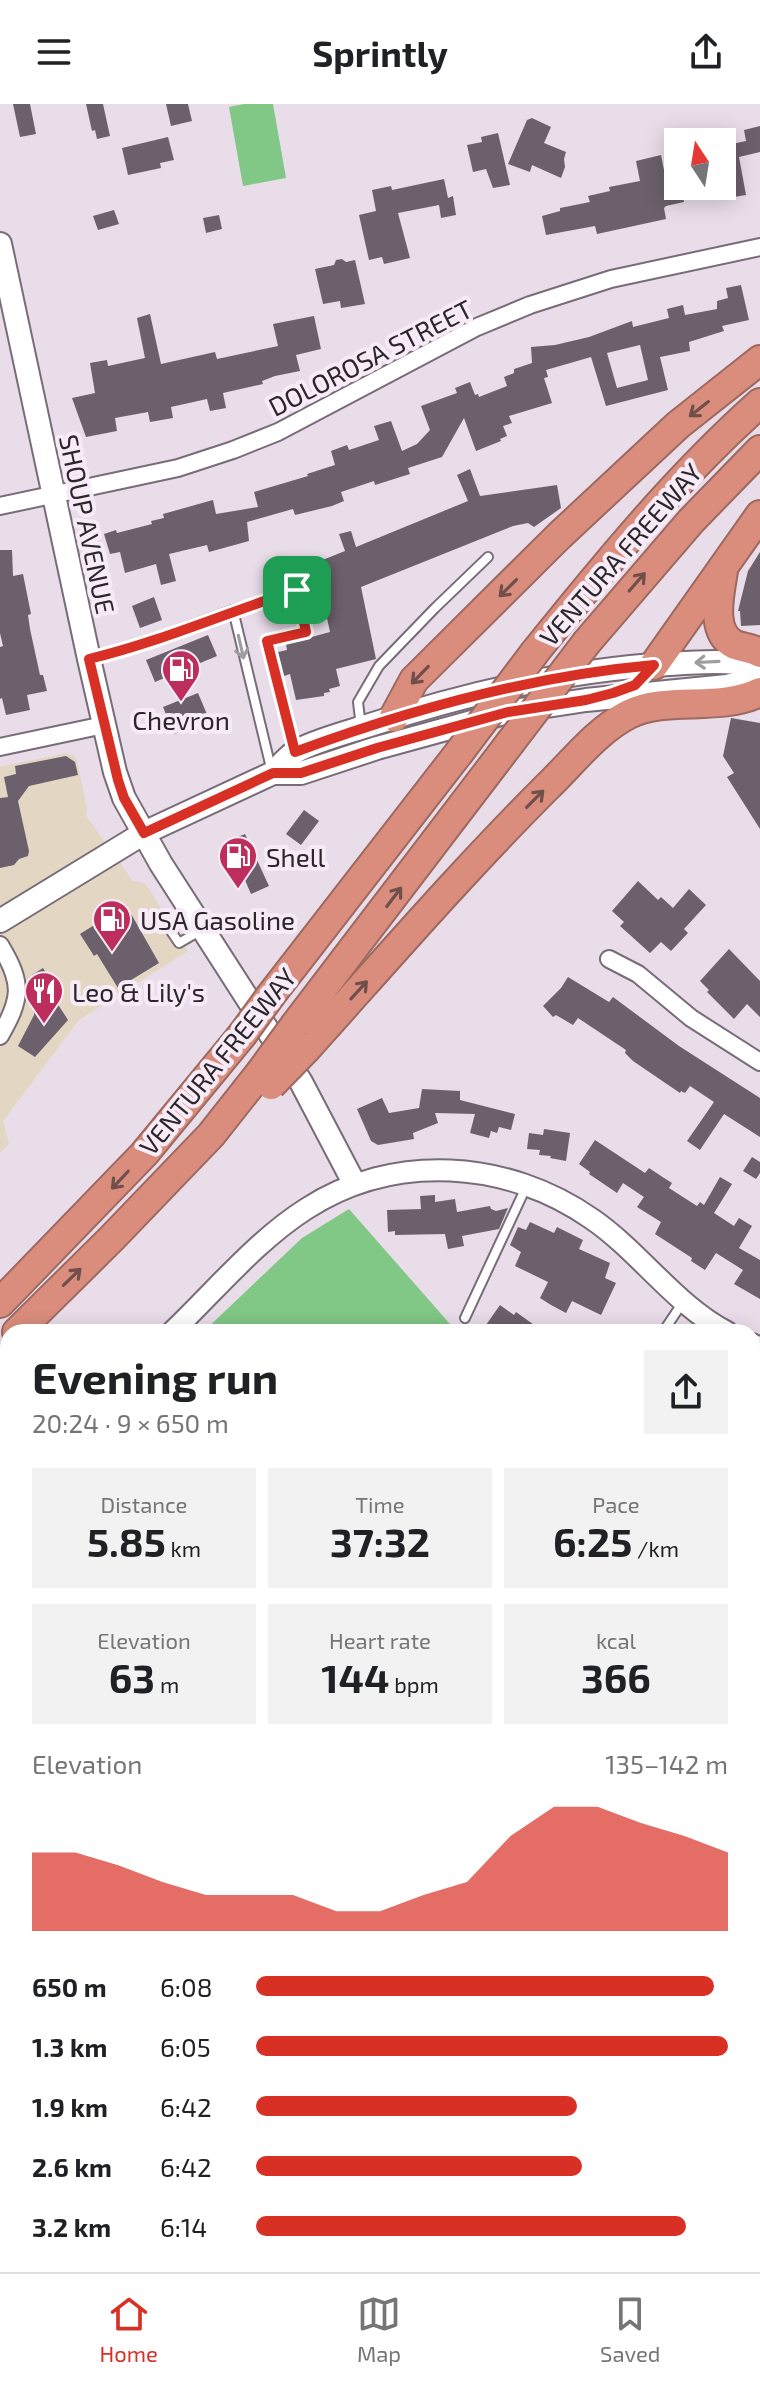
<!DOCTYPE html>
<meta charset="utf-8">
<style>
body{margin:0;font-family:"Exo 2",sans-serif;background:#f2f2f2;color:#202124;height:100vh;display:flex;flex-direction:column;font-size:30px;white-space:nowrap}
*{box-sizing:border-box;margin:0}
p{font-size:26px;color:#757577}
.icon{flex:none;width:44px;height:44px;fill:none;stroke:currentColor;stroke-width:2;stroke-linecap:round;stroke-linejoin:round}
.map{position:relative;flex:1;overflow:hidden}
.details{position:absolute;left:0px;top:1220px;width:760px;height:948px;display:flex;flex-direction:column;background:#fff;border-radius:24px 24px 0 0;box-shadow:0 4px 20px #0003}
.details>*{flex:none}
.needle{width:52px;rotate:348deg}
.fabs{position:absolute;left:664px;top:24px;display:grid;gap:16px}
.fabs a{display:grid;place-items:center;width:72px;height:72px;border-radius:0px;background:#fff;box-shadow:0 4px 20px #0003;font-size:40px}
.pin{position:absolute;display:grid;place-items:center;width:68px;height:68px;color:#fff;margin:-34px;border-radius:16px;box-shadow:0 4px 12px #0006}
.round{display:grid;place-items:center;flex:none;width:84px;height:84px;border-radius:0px;background:#f2f2f2}
.head{display:flex;align-items:center;justify-content:space-between;height:136px;padding:0 32px}
h1{font-size:44px;font-weight:700;line-height:60px}
.figures{display:grid;grid-template-columns:repeat(3,1fr);gap:12px;height:136px;padding:8px 32px}
.figures div{display:grid;align-content:center;border-radius:0px;background:#f2f2f2;text-align:center}
.figures b{font-size:40px;font-weight:700}
.figures small{font-size:22px;font-weight:400}
.figures p{font-size:22px}
.chart{height:224px;padding:16px 32px}
.chart p{display:flex;justify-content:space-between}
.chart svg{width:100%;height:144px;margin-top:8px;fill:#d93025;opacity:.7}
ul{padding:0 32px;list-style:none;font-size:26px}
li{display:grid;grid-template-columns:128px 96px 1fr;align-items:center;height:60px}
li i{height:20px;border-radius:10px;background:#d93025}
header{display:flex;justify-content:space-between;align-items:center;height:104px;padding:0 32px;background:#fff;font-size:36px;font-weight:700}
.menu{display:flex;justify-content:space-around;align-items:center;height:112px;border-top:2px solid #e0e0e0;background:#fff;font-size:22px;color:#757577}
.menu a{display:grid;justify-items:center;gap:4px}
.menu .on{color:#d93025}
.map>svg:first-child{display:block}
</style>
<header><svg class="icon" aria-label="menu" viewBox="0 0 24 24"><path d="M4 6h16M4 12h16M4 18h16"/></svg>Sprintly<svg class="icon" aria-label="share" viewBox="0 0 24 24"><path d="M12 15V3M7 8l5-5 5 5M5 13v7h14v-7"/></svg></header>
<div class="map">
<svg width="760" height="2168" viewBox="0 0 760 2168">
<rect width="100%" height="100%" fill="#eaddea"/>
<path fill="#e3d7c3" d="M66,649L73,651L77,656L87,705L86,712L133,777L145,779L188,847L79,916L3,1017L9,1040L0,1049V663Z"/>
<g fill="#81c786">
<path d="M244,0H273L286,74L243,82L229,3Z"/>
<path d="M349,1105L457,1228H203L302,1134Z"/>
</g>
<g fill="#6b606b" fill-rule="evenodd">
<path d="M13,0H30L36,30L20,33Z"/>
<path d="M86,0H103L110,32L97,35L95,26L92,27Z"/>
<path d="M166,0H188L192,17L171,22Z"/>
<path d="M532,14L551,23L544,39L566,48L564,55L565,63L561,74L532,61L530,68L508,60L527,16Z"/>
<path d="M760,22V48L739,53L746,91L728,94L725,80L722,81V42L746,37L744,26Z"/>
<path d="M498,29L510,81L493,84L486,65L473,68L467,41L482,38L481,33Z"/>
<path d="M168,33L174,56L160,59L161,64L128,71L122,44Z"/>
<path d="M661,51L666,76L678,74V82H681L684,98L666,102L664,104L666,115L597,130L595,122L546,131L542,112L560,107V104L590,98L588,92L610,87L609,83L640,77L636,57Z"/>
<path d="M444,75L448,94L453,92L456,111L441,114L439,101L398,109L410,154L384,160L382,153L369,156L359,111L376,107L372,86L391,82L392,86Z"/>
<path d="M114,106L119,120L98,126L93,112Z"/>
<path d="M219,111L222,125L206,129L203,114Z"/>
<path d="M342,155L346,158L355,156L365,200L341,204L340,197L323,200L315,165L334,161L336,156Z"/>
<path d="M741,181L749,216L722,222L724,227L689,238L690,247L660,253L668,286L606,302L591,253L546,266L548,273L544,274L552,299L509,312L512,319L503,322L507,332L500,335L501,337L476,347L464,314L442,353L408,364L410,370L375,381L374,377L341,388L344,397L332,402L295,411L293,405L247,418L249,437L209,448L207,441L169,450L176,477L161,481L156,460L125,469L120,448L110,450L104,430L116,426L117,429L152,420L151,417L164,414L163,410L213,396L216,410L258,403L254,388L308,372L307,370L335,361L331,347L347,341L349,346L379,336L374,322L391,317L402,347L417,340L430,326L421,302L457,289L455,284L470,278L475,291L478,290L479,293L507,282L504,273L514,269V265L532,259L531,243L555,241L589,233L632,217L633,223L669,214L667,205L683,201L685,211L717,205V197L728,194L726,184ZM640,241L648,276L617,284L607,249Z"/>
<path d="M150,210L161,260L215,248L217,255L278,242L273,220L314,212L321,245L296,251L300,267L275,272L262,277L263,280L223,289L226,304L210,307L207,295L171,303L173,314L150,318L148,308L115,314L117,327L86,333L72,294L95,289L90,259L107,256L108,262L145,254L137,214Z"/>
<path d="M470,365L480,392L557,381L561,404L534,423L528,419L513,422L361,483L376,555L336,565L340,582L329,585L330,588L324,589V592L296,596L290,570L284,572L278,548L287,546L286,540L330,528L315,459L345,447L339,430L351,427L356,443L468,397L457,371Z"/>
<path d="M0,446H12L13,472L23,470L31,510L28,511L30,525L40,571H43L47,587L27,591L30,606L6,611L2,594L0,595V543L3,542L0,529Z"/>
<path d="M760,448V521L741,522L740,507H738L748,467Z"/>
<path d="M154,493L162,516L140,524L132,502Z"/>
<path d="M208,531L217,552L155,578L146,556Z"/>
<path d="M198,589L209,615L174,630L163,603Z"/>
<path d="M731,614L760,619V725L727,673L734,669L723,652Z"/>
<path d="M66,652L75,658L78,671L29,682L18,697L29,747L28,752L19,755L14,761L0,764V694L8,693L4,673L16,670L15,662Z"/>
<path d="M304,706L319,717L301,741L286,730Z"/>
<path d="M245,730L269,782L251,790L228,737Z"/>
<path d="M638,777L658,796L661,793L673,804L689,785L706,801L684,825L688,829L671,847L661,838L650,849L620,822L624,818L612,807Z"/>
<path d="M126,801L159,859L118,884L97,850L94,852L80,830Z"/>
<path d="M729,845L760,877V913L747,900L734,915L707,888L709,886L700,877Z"/>
<path d="M43,864L54,882L48,885L68,916L35,953L18,942L34,911L36,878L32,871Z"/>
<path d="M568,873L609,898L613,893L679,942L760,994V1033L724,1010L700,1046L687,1037L714,998L690,982L685,989L681,987L680,989L633,957L625,949L626,946L578,914L573,921L556,911L553,913L543,902L561,884Z"/>
<path d="M422,985L460,987V996L515,1010L511,1026L499,1023L497,1029L491,1027L489,1034L470,1029L475,1010L435,1009L438,1019L413,1029L414,1035L378,1041L371,1037L357,1005L382,994L389,1009L419,1004Z"/>
<path d="M544,1025L570,1029L566,1057L550,1054L551,1052L539,1051L540,1046L527,1045L529,1029L543,1031Z"/>
<path d="M595,1036L645,1069L649,1064L661,1072L672,1079L669,1084L697,1102L700,1098L704,1101L720,1073L732,1080L714,1109L734,1122L739,1114L752,1122L739,1144L760,1156V1195L734,1180L743,1166L716,1149L705,1166L691,1157L692,1154L655,1130L661,1118L637,1103L644,1093L623,1079L617,1089L589,1070L590,1068L579,1060Z"/>
<path d="M752,1053L760,1058V1069L756,1075L743,1067Z"/>
<path d="M435,1091V1098L455,1095L457,1108L490,1102L491,1105L496,1107L508,1104L499,1125L462,1132L464,1142L448,1145L445,1130L395,1131V1127L388,1128L387,1106L421,1105L420,1092Z"/>
<path d="M530,1118L554,1129L557,1123L583,1136L579,1145L610,1159L605,1174L616,1179L601,1211L572,1197L566,1209L551,1201L540,1194L548,1178L515,1162L521,1148L510,1141L518,1123L526,1126Z"/>
<path d="M500,1201L514,1211L516,1208L544,1228H481Z"/>
</g>
<g fill="none" stroke-linecap="round" stroke-linejoin="round">
<g stroke="#776c77" stroke-width="12">
<g id="service">
<path d="M90,555L115,549L233,506"/>
<path d="M361,623L358,598L379,562L435,504L488,453"/>
<path d="M271,664L233,506L297,486L306,528L267,537L295,647"/>
<path d="M160,811L179,839L203,825"/>
<path d="M465,1214L527,1081"/>
<path d="M663,1228L683,1198"/>
<path d="M0,1514L8,1525"/>
<path d="M4,1885L8,1906"/>
</g>
</g>
<g stroke="#776c77" stroke-width="20">
<g id="minor">
<path d="M0,402L178,364L233,346L278,328L477,223L530,201L611,175L760,143"/>
<path d="M0,643L104,621"/>
<path d="M0,841C23,879 22,894 0,932"/>
<path d="M609,855L638,870L691,914L760,958"/>
<path d="M752,1685L760,1674"/>
<path d="M752,1848L760,1843"/>
<path d="M0,1885L8,1884"/>
<path d="M428,2160V2168"/>
<path d="M326,2168L331,2160"/>
<path d="M538,2168L545,2160"/>
</g>
</g>
<g stroke="#776c77" stroke-width="24">
<g id="tertiary">
<path d="M172,1228C215,1187 256,1137 306,1105C394,1048 508,1056 592,1115C640,1148 675,1201 727,1228"/>
<path d="M752,1240L760,1244"/>
<path d="M0,1373L8,1367"/>
</g>
</g>
<g stroke="#776c77" stroke-width="26">
<g id="secondary">
<path d="M0,140L89,555L115,668L124,694L161,760L301,978L354,1079"/>
<path d="M273,669C280,662 287,653 295,648C313,637 349,628 370,621C467,589 567,566 669,560C700,558 729,556 760,562"/>
<path d="M0,817L144,729L273,669H301L377,644L508,608L586,596L727,582L760,574"/>
</g>
</g>
<g stroke="#9c6960" stroke-width="32">
<g id="motorway">
<path d="M723,467C720,488 709,529 735,541C743,544 752,544 760,549"/>
<path d="M587,538L691,417L760,346"/>
<path d="M535,548C605,461 676,374 760,299"/>
<path d="M654,561L760,411"/>
<path d="M394,613L414,576L559,432L678,321L760,256"/>
<path d="M271,891L458,650"/>
<path d="M295,921L510,639"/>
<path d="M307,944C386,856 463,767 547,683C572,659 597,626 629,610C667,591 720,608 760,588"/>
<path d="M0,1199L144,1050L242,931"/>
<path d="M17,1228L112,1134L211,1031L260,969"/>
</g>
</g>
<use href="#service" stroke="#fff" stroke-width="8"/>
<use href="#minor" stroke="#fff" stroke-width="16"/>
<use href="#tertiary" stroke="#fff" stroke-width="20"/>
<use href="#secondary" stroke="#fff" stroke-width="22"/>
<use href="#motorway" stroke="#da8d7d" stroke-width="28"/>
<g stroke="#9c6960" stroke-width="32" stroke-linecap="butt">
<g id="motorway-bridge">
<path d="M510,639L587,538"/>
<path d="M458,650L535,548"/>
<path d="M242,931L271,891"/>
<path d="M260,969L295,921"/>
<path d="M271,981L307,944"/>
</g>
</g>
<use href="#motorway-bridge" stroke="#da8d7d" stroke-width="28"/>
</g>
<defs><path id="oneway-shaft" d="M-6 0H5M1.5-3L5.5 0L1.5 3" fill="none" stroke-width="1.6" stroke-linecap="round" stroke-linejoin="round" transform="scale(2)"/></defs>
<g stroke="#704f4b">
<use href="#oneway-shaft" transform="translate(699 305) rotate(142)"/>
<use href="#oneway-shaft" transform="translate(637 478) rotate(-49)"/>
<use href="#oneway-shaft" transform="translate(508 484) rotate(135)"/>
<use href="#oneway-shaft" transform="translate(420 571) rotate(134)"/>
<use href="#oneway-shaft" transform="translate(535 695) rotate(-45)"/>
<use href="#oneway-shaft" transform="translate(394 793) rotate(-53)"/>
<use href="#oneway-shaft" transform="translate(359 886) rotate(-48)"/>
<use href="#oneway-shaft" transform="translate(120 1076) rotate(133)"/>
<use href="#oneway-shaft" transform="translate(72 1173) rotate(-44)"/>
</g>
<g stroke="#9f9d9f">
<use href="#oneway-shaft" transform="translate(241 543) rotate(77)"/>
<use href="#oneway-shaft" transform="translate(707 558) rotate(177)"/>
</g>
<g fill="none" stroke-linecap="round" stroke-linejoin="round">
<g stroke="#fff" stroke-width="16">
<path id="route" d="M297,486L306,528L267,537L295,648C411,605 530,572 654,561L635,581L613,589L586,596L508,608L377,644L301,669H273L144,729L124,694L118,676L89,555C160,538 228,508 297,486Z"/>
</g>
<use href="#route" stroke="#d93025" stroke-width="10"/>
</g>
<defs>
<g id="fuel-pin" transform="scale(2)"><path d="M0 17L-7.5 6A9.5 9.5 0 1 1 7.5 6Z" fill="#bd2e5d" stroke="#f7ebf8"/><path d="M-5.5-6h7V0h2V4h1.3V-2.5L3-4.5l.8-.8L6-3V5H2.5V1h-1V6h-7ZM-4.2-4.7v3.2H.2V-4.7Z" fill="#fff"/></g>
<g id="restaurant-pin" transform="scale(2)"><path d="M0 17L-7.5 6A9.5 9.5 0 1 1 7.5 6Z" fill="#bd2e5d" stroke="#f7ebf8"/><path d="M-5-6h1v4h1v-4h1v4h1v-4h1v5L-1.5 .5V6h-2V.5L-5-1ZM5-6V6H3V1.5H1.5Q1.5-4 5-6Z" fill="#fff"/></g>
</defs>
<g fill-rule="evenodd">
<use href="#fuel-pin" x="181" y="565"/>
<use href="#fuel-pin" x="238" y="752"/>
<use href="#fuel-pin" x="112" y="815"/>
<use href="#restaurant-pin" x="44" y="887"/>
</g>
<g text-anchor="middle" dominant-baseline="central" stroke-width="8" stroke-linejoin="round" paint-order="stroke">
<g font-size="26" fill="#2a262a" stroke="#f7ebf8">
<text transform="translate(370 253) rotate(-27)">DOLOROSA STREET</text>
<text transform="translate(88 420) rotate(78)">SHOUP AVENUE</text>
<text transform="translate(620 450) rotate(-49)">VENTURA FREEWAY</text>
<text transform="translate(217 957) rotate(-51)">VENTURA FREEWAY</text>
</g>
<g font-size="26" fill="#2a262a" stroke="#f7ebf8" text-anchor="start">
<text x="181" y="615" text-anchor="middle">Chevron</text>
<text x="266" y="752">Shell</text>
<text x="140" y="815">USA Gasoline</text>
<text x="72" y="887">Leo &amp; Lily's</text>
</g>
</g>
</svg>
<div class="fabs">
<a><svg class="needle" viewBox="-14 -14 28 28"><path d="M0-13l5 13h-10z" fill="#e53935"/><path d="M0 13l5-13h-10z" fill="#757577"/></svg></a>
</div>
<div class="pin" style="left:297px;top:486px;background:#1e9e55"><svg class="icon" aria-label="arrive" viewBox="0 0 24 24"><path d="M6 21V4h12l-3 4 3 4H6"/></svg></div>
<section class="details">
<div class="head"><div><h1>Evening run</h1><p>20:24 · 9 × 650 m</p></div><a class="round"><svg class="icon" aria-label="share" viewBox="0 0 24 24"><path d="M12 15V3M7 8l5-5 5 5M5 13v7h14v-7"/></svg></a></div>
<div class="figures">
<div><p>Distance</p><b>5.85<small> km</small></b></div>
<div><p>Time</p><b>37:32</b></div>
<div><p>Pace</p><b>6:25<small> /km</small></b></div>
</div>
<div class="figures">
<div><p>Elevation</p><b>63<small> m</small></b></div>
<div><p>Heart rate</p><b>144<small> bpm</small></b></div>
<div><p>kcal</p><b>366</b></div>
</div>
<div class="chart"><p><span>Elevation</span>135–142 m</p>
<svg viewBox="0 0 160 44" preserveAspectRatio="none"><path d="M0 44V20L10 20L20 24L30 29L40 33L50 33L60 33L70 38L80 38L90 33L100 29L110 15L120 6L130 6L140 11L150 15L160 20V44z"/></svg>
</div>
<ul>
<li><b>650 m</b>6:08<i style="width:97%"></i></li>
<li><b>1.3 km</b>6:05<i style="width:100%"></i></li>
<li><b>1.9 km</b>6:42<i style="width:68%"></i></li>
<li><b>2.6 km</b>6:42<i style="width:69%"></i></li>
<li><b>3.2 km</b>6:14<i style="width:91%"></i></li>
</ul>
</section>
</div>
<nav class="menu">
<a class="on"><svg class="icon" aria-label="home" viewBox="0 0 24 24"><path d="M3 11l9-7 9 7M6 9v11h12V9"/></svg>Home</a>
<a><svg class="icon" aria-label="map" viewBox="0 0 24 24"><path d="M3 6l6-2 6 2 6-2v14l-6 2-6-2-6 2zM9 4v14M15 6v14"/></svg>Map</a>
<a><svg class="icon" aria-label="saved" viewBox="0 0 24 24"><path d="M7 4h10v16l-5-4-5 4z"/></svg>Saved</a>
</nav>
